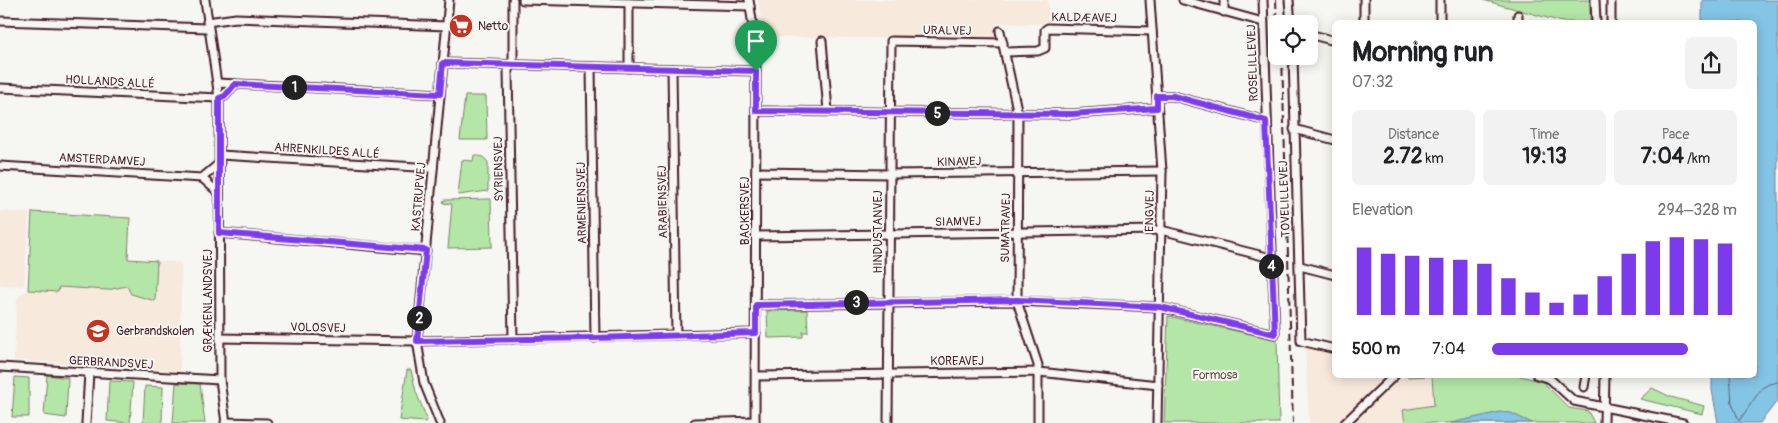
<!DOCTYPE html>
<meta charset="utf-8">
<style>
body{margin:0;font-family:Pangolin,sans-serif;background:#f2f2f2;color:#202124;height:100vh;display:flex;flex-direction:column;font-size:19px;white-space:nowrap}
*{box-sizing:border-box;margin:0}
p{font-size:16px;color:#757577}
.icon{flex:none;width:28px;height:28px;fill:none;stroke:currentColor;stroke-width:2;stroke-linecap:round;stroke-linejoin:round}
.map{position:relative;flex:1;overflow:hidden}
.panel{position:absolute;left:1332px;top:20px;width:425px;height:358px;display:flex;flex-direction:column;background:#fff;border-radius:8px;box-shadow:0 2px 12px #0003}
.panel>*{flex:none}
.buttons{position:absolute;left:1268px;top:15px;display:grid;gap:10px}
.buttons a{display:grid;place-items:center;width:50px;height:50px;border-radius:8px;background:#fff;box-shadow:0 2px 12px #0003;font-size:25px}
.pin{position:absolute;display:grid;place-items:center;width:42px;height:42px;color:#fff;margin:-51px -21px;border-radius:50% 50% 50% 0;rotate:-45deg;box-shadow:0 0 5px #0007}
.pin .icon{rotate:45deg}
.km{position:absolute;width:25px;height:25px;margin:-12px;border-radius:50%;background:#222;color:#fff;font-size:14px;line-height:25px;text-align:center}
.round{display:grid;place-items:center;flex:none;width:52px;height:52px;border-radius:8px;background:#f2f2f2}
.headline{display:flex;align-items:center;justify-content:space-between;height:85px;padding:0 20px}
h1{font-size:28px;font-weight:700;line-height:38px}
.stats{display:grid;grid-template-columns:repeat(3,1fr);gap:8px;height:85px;padding:5px 20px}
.stats div{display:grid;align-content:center;border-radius:8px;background:#f2f2f2;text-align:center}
.stats b{font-size:21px;font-weight:700}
.stats small{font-size:14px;font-weight:400}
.stats p{font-size:14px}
.chart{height:140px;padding:10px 20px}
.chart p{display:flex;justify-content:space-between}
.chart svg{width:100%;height:90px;margin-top:5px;stroke:#7c3aed;stroke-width:6}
ul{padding:0 20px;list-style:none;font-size:16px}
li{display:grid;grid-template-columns:80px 60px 1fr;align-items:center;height:38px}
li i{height:12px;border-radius:6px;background:#7c3aed}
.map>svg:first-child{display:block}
</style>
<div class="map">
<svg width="1778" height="423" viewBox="0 0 1778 423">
<rect width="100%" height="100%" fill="#f6f6f2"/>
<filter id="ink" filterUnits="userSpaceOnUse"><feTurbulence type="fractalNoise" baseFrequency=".02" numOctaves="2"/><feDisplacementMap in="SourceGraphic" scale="10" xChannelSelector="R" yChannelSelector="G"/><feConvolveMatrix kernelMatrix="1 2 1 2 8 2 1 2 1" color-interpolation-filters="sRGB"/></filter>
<g filter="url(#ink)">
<g fill="#f7e9dc">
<path d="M758,0H1048V24L995,23L999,39L764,37Z"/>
<path d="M0,211L29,213L24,286L0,285Z"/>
<path d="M157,261L181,263L180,371L14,360L17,300L21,294L28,290L57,292L58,287L107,290L127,286L155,300Z"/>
<path d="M1305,347L1335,355V375H1404L1408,377L1431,376L1434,405L1402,410L1405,423H1309Z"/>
</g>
<g fill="#b3e6a7" stroke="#7e8269">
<path d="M1483,0H1590V22H1562Z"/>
<path d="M465,96H486L487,140H460Z"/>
<path d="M474,155L483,157L488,162V191L458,195L462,160L473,161Z"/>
<path d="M491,199L492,247L448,248L452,204L443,203L444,200Z"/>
<path d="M32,212L130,218L128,259L157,261L155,301L131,294L127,286L107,290L59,287L58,292L28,290Z"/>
<path d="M807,310L808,332H803V337L768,338L767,311Z"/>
<path d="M1168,316L1277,340L1279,423H1164Z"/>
<path d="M407,370H411L416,392L427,419L425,422L399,420Z"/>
<path d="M47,375L68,378L66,418L44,415Z"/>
<path d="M1404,375H1517L1543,382L1569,408L1588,411L1594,423H1405L1403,410L1434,405L1432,376L1408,377Z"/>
<path d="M15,377L29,378V417H12Z"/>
<path d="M109,381L133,382L130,423L107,421Z"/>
<path d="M176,383L200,384L205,423H173Z"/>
<path d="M145,386L163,387L162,423H143Z"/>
<path d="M1652,388L1671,397L1704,406L1702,414L1640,399Z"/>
</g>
<g fill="#84c4e5" stroke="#6d829b">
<path d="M1702,0H1778V400L1760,423H1718L1712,390V375H1755V22H1702Z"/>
<path d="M1500,412L1511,413L1532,423H1451Z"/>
</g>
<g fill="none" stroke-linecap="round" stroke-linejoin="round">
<path stroke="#616175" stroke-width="1" d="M1730,375L1732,403L1739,421L1762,388L1769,384L1778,382"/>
<g stroke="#4a1f2b" stroke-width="11">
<g id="minor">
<path d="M205,0L219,98L220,380L226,423"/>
<path d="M523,0L750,6"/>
<path d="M749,0L755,40L756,71L755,423"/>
<path d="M1150,0L1162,171L1157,423"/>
<path d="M1183,0L1263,22"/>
<path d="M1224,0V12"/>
<path d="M1289,0L1291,24"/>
<path d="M1364,0V22"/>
<path d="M1440,0V22"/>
<path d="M1595,0L1596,22"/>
<path d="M1518,15V22"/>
<path d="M0,21L208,28"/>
<path d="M207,22L236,18L447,26"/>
<path d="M1611,22V0"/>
<path d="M1000,31L1018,114L1017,301L1038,365V423"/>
<path d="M1309,34L1335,41"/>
<path d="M822,41L828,111"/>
<path d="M1005,52L1038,51L1045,48V30L1048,28L1152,31"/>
<path d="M1293,56L1301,341L1335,349"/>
<path d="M443,63L756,71"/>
<path d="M591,67L595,338"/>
<path d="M629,68V3"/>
<path d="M672,69L676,335"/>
<path d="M218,83L440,94"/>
<path d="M0,88L219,98L225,96L235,84"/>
<path d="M1157,96H1173L1266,121"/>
<path d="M756,111L1072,114L1157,108"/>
<path d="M1294,129L1335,140"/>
<path d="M220,155L433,168"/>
<path d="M0,166L202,178L219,193"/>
<path d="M756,172L889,174L1162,171"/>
<path d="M202,178L220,163"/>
<path d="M219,233L426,251"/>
<path d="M756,236L1161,230L1271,258"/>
<path d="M1300,266L1335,275"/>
<path d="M756,305L1017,301L1159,307L1275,334L1263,0"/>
<path d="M220,338L417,341L756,333"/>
<path d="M513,339L508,70L513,60V0"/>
<path d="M0,367L220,380"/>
<path d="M1537,375L1550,379L1574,401L1683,423"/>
<path d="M757,376L1039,372L1158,385"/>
<path d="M1584,387L1586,375"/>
<path d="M225,422L267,423"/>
<path d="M86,423L89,373"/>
<path d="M440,423L424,383L417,341L449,0"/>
<path d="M695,423L755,421"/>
<path d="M888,423L891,41L1003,43"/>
<path d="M1345,423L1395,375"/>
<path d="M1604,423L1605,375"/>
</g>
</g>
<use href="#minor" stroke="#f6f6f2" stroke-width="7"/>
<g stroke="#4a1f2b" stroke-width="2" stroke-dasharray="8 4" stroke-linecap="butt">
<path d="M1276,0L1277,24"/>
<path d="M1282,56L1293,423"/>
</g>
</g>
</g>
<g fill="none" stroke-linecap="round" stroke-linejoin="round" filter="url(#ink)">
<g stroke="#fff" stroke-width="10">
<path id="route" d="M443,63L756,71V111L1072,114L1157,108V96H1173L1266,121L1275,334L1160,307L1017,300L756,305V333L595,338L417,341L426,250L219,233V98L225,96L235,84L440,94Z"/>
</g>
<use href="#route" stroke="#7c3aed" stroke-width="6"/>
</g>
<defs>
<g id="supermarket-disc" transform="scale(1.25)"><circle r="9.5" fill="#c8321e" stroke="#f6f6f2"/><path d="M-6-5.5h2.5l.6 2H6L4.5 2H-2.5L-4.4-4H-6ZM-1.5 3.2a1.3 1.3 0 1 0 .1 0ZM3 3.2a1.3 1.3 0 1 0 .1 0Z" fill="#fff"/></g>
<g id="school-disc" transform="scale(1.25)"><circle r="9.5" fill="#c8321e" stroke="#f6f6f2"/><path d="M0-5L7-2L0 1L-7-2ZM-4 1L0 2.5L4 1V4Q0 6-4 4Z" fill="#fff"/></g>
</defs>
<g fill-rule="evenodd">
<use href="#supermarket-disc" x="461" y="26"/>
<use href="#school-disc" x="98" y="331"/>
</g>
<g text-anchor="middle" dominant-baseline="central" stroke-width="4" stroke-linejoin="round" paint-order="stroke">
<g font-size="12" fill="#4a1f2b" stroke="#f6f6f2">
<text transform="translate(1084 18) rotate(1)">KALDÆAVEJ</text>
<text transform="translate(947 31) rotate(1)">URALVEJ</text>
<text transform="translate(1253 63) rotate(-92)">ROSELILLEVEJ</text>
<text transform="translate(110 82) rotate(3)">HOLLANDS ALLÉ</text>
<text transform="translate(327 151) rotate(4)">AHRENKILDES ALLÉ</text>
<text transform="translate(102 160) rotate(3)">AMSTERDAMVEJ</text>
<text transform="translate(959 162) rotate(-1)">KINAVEJ</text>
<text transform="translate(499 169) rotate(-91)">SYRIENSVEJ</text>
<text transform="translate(419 197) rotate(-85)">KASTRUPVEJ</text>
<text transform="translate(1285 199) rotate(-92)">TOVELILLEVEJ</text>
<text transform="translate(663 202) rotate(-91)">ARABIENSVEJ</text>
<text transform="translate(582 203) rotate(-91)">ARMENIENSVEJ</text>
<text transform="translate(745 211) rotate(-90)">BACKERSVEJ</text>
<text transform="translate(1150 211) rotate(-89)">ENGVEJ</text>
<text transform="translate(958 222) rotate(-1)">SIAMVEJ</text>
<text transform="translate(1006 228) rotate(-89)">SUMATRAVEJ</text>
<text transform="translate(878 232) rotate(-90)">HINDUSTANVEJ</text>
<text transform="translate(208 301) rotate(-90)">GRÆKENLANDSVEJ</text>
<text transform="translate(318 328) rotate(1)">VOLOSVEJ</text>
<text x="957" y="361">KOREAVEJ</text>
<text transform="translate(111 363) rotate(3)">GERBRANDSVEJ</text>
</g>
<g font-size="12" fill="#4a1f2b" stroke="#f6f6f2" text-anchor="start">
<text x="478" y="26">Netto</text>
<text x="116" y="331">Gerbrandskolen</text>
</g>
<g font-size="12" fill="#64514a" stroke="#f6f6f2">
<text x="1215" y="375">Formosa</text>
</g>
</g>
</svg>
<div class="buttons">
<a><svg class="icon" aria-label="locate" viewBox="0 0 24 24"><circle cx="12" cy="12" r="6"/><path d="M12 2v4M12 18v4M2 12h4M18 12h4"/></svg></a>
</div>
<div class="pin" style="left:756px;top:71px;background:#1e9e55"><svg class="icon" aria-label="arrive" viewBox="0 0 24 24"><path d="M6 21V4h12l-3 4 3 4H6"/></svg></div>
<b class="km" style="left:294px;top:87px">1</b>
<b class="km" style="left:419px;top:318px">2</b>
<b class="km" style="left:856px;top:302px">3</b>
<b class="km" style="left:1271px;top:266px">4</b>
<b class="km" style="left:937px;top:113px">5</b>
<section class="panel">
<div class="headline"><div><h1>Morning run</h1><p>07:32</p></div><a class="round"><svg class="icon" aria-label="share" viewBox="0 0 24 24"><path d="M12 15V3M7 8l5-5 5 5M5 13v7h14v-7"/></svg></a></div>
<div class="stats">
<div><p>Distance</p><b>2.72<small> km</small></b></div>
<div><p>Time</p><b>19:13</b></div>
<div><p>Pace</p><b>7:04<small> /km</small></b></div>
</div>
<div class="chart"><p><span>Elevation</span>294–328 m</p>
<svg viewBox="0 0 160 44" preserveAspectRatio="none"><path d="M5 44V11M15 44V14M25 44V15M35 44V16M45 44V17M55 44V19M65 44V26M75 44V33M85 44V38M95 44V34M105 44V25M115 44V14M125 44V8M135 44V6M145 44V7M155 44V9"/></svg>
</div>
<ul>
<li><b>500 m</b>7:04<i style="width:80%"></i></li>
</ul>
</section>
</div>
